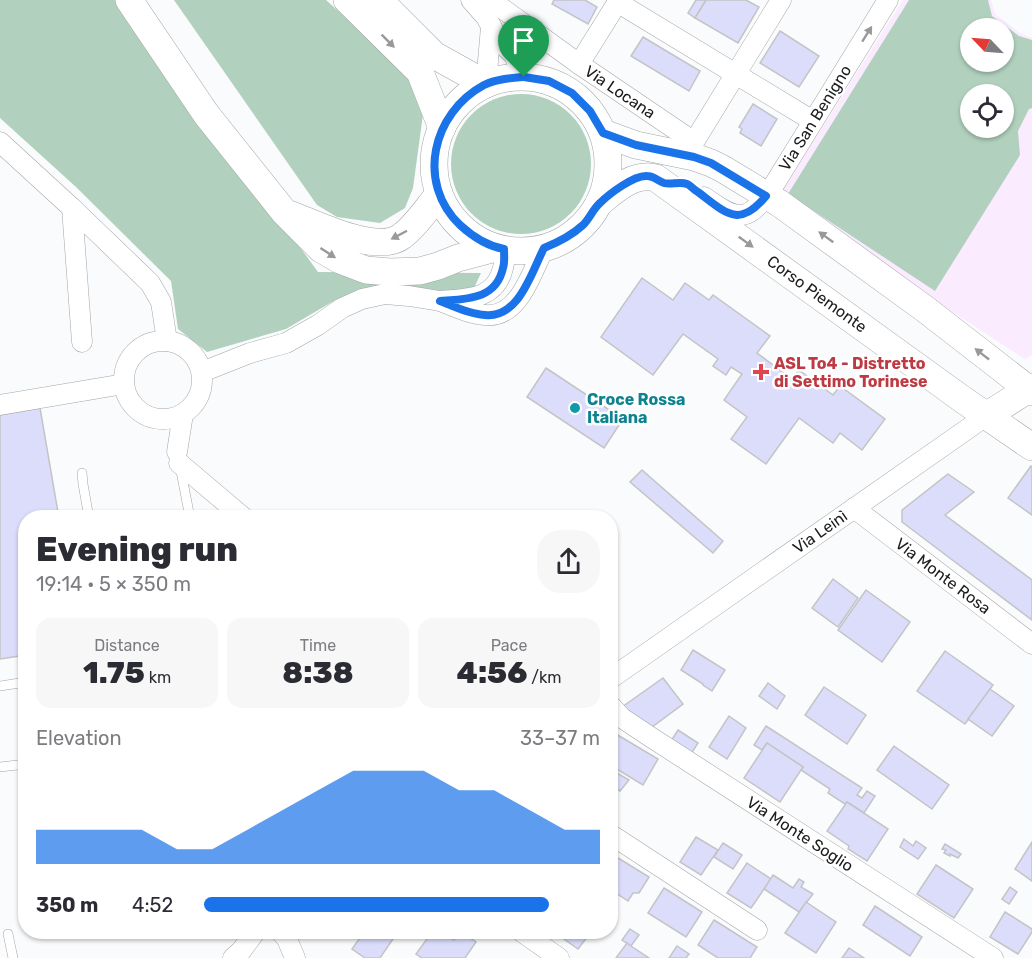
<!DOCTYPE html>
<meta charset="utf-8">
<style>
body{margin:0;font-family:Rubik,sans-serif;background:#f7f7f7;color:#2b2b33;height:100vh;display:flex;flex-direction:column;font-size:22px;white-space:nowrap}
*{box-sizing:border-box;margin:0}
p{font-size:20px;color:#7c7c81}
.icon{flex:none;width:33px;height:33px;fill:none;stroke:currentColor;stroke-width:2;stroke-linecap:round;stroke-linejoin:round}
.map{position:relative;flex:1;overflow:hidden}
.details{position:absolute;left:18px;top:510px;width:600px;height:429px;display:flex;flex-direction:column;background:#fff;border-radius:24px;box-shadow:0 2px 4px #0004}
.details>*{flex:none}
.needle{width:39px;rotate:295deg}
.buttons{position:absolute;left:960px;top:18px;display:grid;gap:12px}
.buttons a{display:grid;place-items:center;width:54px;height:54px;border-radius:50%;background:#fff;box-shadow:0 2px 4px #0004;font-size:30px}
.pin{position:absolute;display:grid;place-items:center;width:51px;height:51px;color:#fff;margin:-62px -26px;border-radius:50% 50% 50% 0;rotate:-45deg;box-shadow:0 0 6px #0007}
.pin .icon{rotate:45deg}
.round{display:grid;place-items:center;flex:none;width:63px;height:63px;border-radius:24px;background:#f7f7f7}
.headline{display:flex;align-items:center;justify-content:space-between;height:102px;padding:0 18px}
h1{font-size:33px;font-weight:800;line-height:45px}
.figures{display:grid;grid-template-columns:repeat(3,1fr);gap:9px;height:102px;padding:6px 18px}
.figures div{display:grid;align-content:center;border-radius:15px;background:#f7f7f7;text-align:center}
.figures b{font-size:30px;font-weight:800}
.figures small{font-size:16px;font-weight:400}
.figures p{font-size:16px}
.chart{height:168px;padding:12px 18px}
.chart p{display:flex;justify-content:space-between}
.chart svg{width:100%;height:108px;margin-top:6px;fill:#1a73e8;opacity:.7}
ul{padding:0 18px;list-style:none;font-size:20px}
li{display:grid;grid-template-columns:96px 72px 1fr;align-items:center;height:45px}
li i{height:15px;border-radius:8px;background:#1a73e8}
.map>svg:first-child{display:block}
</style>
<div class="map">
<svg width="1032" height="958" viewBox="0 0 1032 958">
<rect width="100%" height="100%" fill="#fafbfc"/>
<path fill="#faebfe" fill-rule="evenodd" d="M903,0H991L995,14L1020,33L1032,38V355L1025,359L778,198ZM970,28H1004V62H970ZM970,94H1004V128H970Z"/>
<g fill="#b1d1be" fill-rule="evenodd">
<path d="M0,0H121L318,272L481,273L474,288L332,302L286,329L207,352L178,329L171,281L76,187L0,118Z"/>
<path d="M174,0H326L415,80L424,107L413,188L405,208L380,223L337,217L317,205Z"/>
<path d="M909,0H988L992,16L1019,36L1032,40V108L1029,109L1018,131L1020,155L935,291L788,194ZM970,28H1004V62H970ZM970,94H1004V128H970Z"/>
<circle cx="521" cy="164" r="70"/>
</g>
<g fill="#dbddfb" stroke="#c4c4c6" stroke-width="1.5">
<path d="M554,0H585L597,7L588,24L552,4Z"/>
<path d="M696,0H706L695,18L688,13Z"/>
<path d="M706,0H746L759,7L738,43L695,18Z"/>
<path d="M780,31L819,56L799,87L760,63Z"/>
<path d="M643,37L700,71L689,91L631,56Z"/>
<path d="M753,104L777,119L761,146L740,133L742,129L739,127Z"/>
<path d="M642,278L673,300L685,283L709,300L713,295L770,336L757,353L792,379L799,370L833,395L840,386L885,419L862,450L840,433L833,443L799,418L766,464L731,439L747,417L724,400L742,374L731,367L726,375L713,366L718,359L683,334L653,375L601,337Z"/>
<path d="M546,368L623,419L604,448L527,397Z"/>
<path d="M40,408L59,518H26V655L0,659V415Z"/>
<path d="M1031,466L1032,467V515L1008,498Z"/>
<path d="M642,470L723,541L713,553L630,482Z"/>
<path d="M948,474L974,492L945,515L1032,580V620L902,522V510Z"/>
<path d="M833,579L858,598L838,627L812,608Z"/>
<path d="M866,590L910,622L882,662L838,630Z"/>
<path d="M693,650L725,670L712,691L703,685V684L681,670Z"/>
<path d="M945,651L993,685L965,724L917,691Z"/>
<path d="M663,678L683,704L648,730L622,707Z"/>
<path d="M768,683L785,696L777,709L759,696Z"/>
<path d="M824,687L866,715L847,744L805,715Z"/>
<path d="M990,689L1014,706L992,736L968,719Z"/>
<path d="M729,716L746,728L727,759L709,747Z"/>
<path d="M766,726L862,788L857,795L862,798L867,791L875,796L864,813L847,802L845,804L828,793L830,789L801,770L803,767L767,743L762,750L754,745Z"/>
<path d="M678,730L698,743L689,757L669,744Z"/>
<path d="M616,734L658,759L643,785L610,765V743Z"/>
<path d="M767,743L803,767L780,802L744,778Z"/>
<path d="M894,746L949,785L932,809L877,770Z"/>
<path d="M610,769L629,780L620,791L610,785Z"/>
<path d="M847,802L888,829L867,861L848,849L849,846L827,831Z"/>
<path d="M696,837L718,850L701,875L680,862Z"/>
<path d="M904,839L913,846L916,841L926,848L918,859L900,847Z"/>
<path d="M1032,842V881L1015,869Z"/>
<path d="M723,843L742,855L733,869L714,857Z"/>
<path d="M945,844L961,854L958,858L950,854V856L944,853L946,850L942,849Z"/>
<path d="M610,853L649,877L639,893H633L628,901L610,889Z"/>
<path d="M747,863L771,879L751,908L727,893Z"/>
<path d="M936,865L973,889L954,918L917,894Z"/>
<path d="M773,875L793,888L799,879L804,882L801,887L813,894L799,912L764,889Z"/>
<path d="M1010,887L1017,892L1009,904L1002,899Z"/>
<path d="M664,888L702,912L686,937L648,913Z"/>
<path d="M806,902L836,922L816,953L785,933Z"/>
<path d="M875,906L922,937L910,956L863,925Z"/>
<path d="M1005,912L1032,929V932L1018,954L990,937Z"/>
<path d="M714,920L757,947L750,958H718L698,945Z"/>
<path d="M630,929L639,935L631,946L622,940Z"/>
<path d="M364,932H395L397,933L380,958H365L352,949Z"/>
<path d="M432,932H442L454,940L461,932L476,942L465,958H422L416,954Z"/>
<path d="M554,932H591L578,949Z"/>
<path d="M627,943L631,946L649,958H616Z"/>
<path d="M677,946L689,954L686,958H669Z"/>
<path d="M849,948L864,958H842Z"/>
</g>
<g fill="none" stroke-linecap="round" stroke-linejoin="round">
<g stroke="#a4a5a6" stroke-width="10">
<g id="lane">
<path d="M180,466L190,518"/>
<path d="M82,473L83,484L89,518"/>
<path d="M0,686L26,682"/>
<path d="M0,767L26,764"/>
<path d="M8,934L13,958"/>
</g>
</g>
<g stroke="#a4a5a6" stroke-width="21">
<g id="street">
<path d="M471,0L486,17L500,42L514,55L524,77"/>
<path d="M617,2L813,121"/>
<path d="M482,12L496,4L579,64L694,142L781,0"/>
<path d="M579,64L619,0"/>
<path d="M486,84L491,27"/>
<path d="M0,142L72,208L82,342"/>
<path d="M704,197C738,221 747,224 772,188L888,0"/>
<path d="M72,208L150,283L161,302L167,341"/>
<path d="M504,249C504,255 505,262 503,268C496,300 466,299 440,301C455,307 470,314 485,315C519,319 532,271 544,248"/>
<circle cx="163" cy="380" r="39"/>
<path d="M202,372L250,353L286,343L318,325L342,308L362,299L385,294L409,296L440,301"/>
<path d="M0,405L124,384"/>
<path d="M177,452L183,414"/>
<path d="M179,463L244,518"/>
<path d="M854,508L1032,644"/>
<path d="M610,679L986,416"/>
<path d="M610,705L622,718L649,736L993,958"/>
<path d="M610,834L757,930"/>
<path d="M281,932L287,939L295,958"/>
<path d="M522,932L559,958"/>
<path d="M233,958L241,951L255,932"/>
</g>
</g>
<g stroke="#a4a5a6" stroke-width="28">
<g id="secondary">
<path d="M129,0L206,114L285,213L321,249L340,260L366,270L390,272L420,271L438,266L458,258L496,248"/>
<path d="M347,0L420,72L442,128"/>
<path d="M379,0L434,55L486,84"/>
<circle cx="521" cy="164" r="87"/>
<path d="M603,133L636,145L694,157L711,163L723,169L779,203L925,309L1032,392"/>
<path d="M599,203C615,190 634,172 656,178L962,399L1032,447"/>
<path d="M292,215C318,225 378,255 402,236C417,225 427,208 439,194"/>
<path d="M986,416L1032,387"/>
</g>
</g>
<use href="#lane" stroke="#fff" stroke-width="9"/>
<use href="#street" stroke="#fff" stroke-width="20"/>
<use href="#secondary" stroke="#fff" stroke-width="27"/>
</g>
<defs><path id="oneway-solid" d="M-6-.8H1V-3.2L6.5 0L1 3.2V.8H-6Z" transform="scale(1.5)"/></defs>
<g fill="#989999">
<use href="#oneway-solid" transform="translate(867 34) rotate(-58)"/>
<use href="#oneway-solid" transform="translate(388 41) rotate(45)"/>
<use href="#oneway-solid" transform="translate(399 235) rotate(152)"/>
<use href="#oneway-solid" transform="translate(826 237) rotate(-144)"/>
<use href="#oneway-solid" transform="translate(746 242) rotate(36)"/>
<use href="#oneway-solid" transform="translate(328 253) rotate(33)"/>
<use href="#oneway-solid" transform="translate(982 354) rotate(-142)"/>
</g>
<g fill="none" stroke-linecap="round" stroke-linejoin="round">
<g stroke="#fff" stroke-width="12">
<path id="route" d="M524,77L549,81L572,93L590,111L603,133L636,145L694,157L711,163L766,196C739,229 726,213 698,192C694,190 690,185 687,184C680,181 671,185 664,183C658,181 654,176 647,176C634,175 609,194 600,203C593,209 590,218 583,225C571,236 559,242 544,248C532,271 519,319 485,315C470,314 455,307 440,301C466,299 496,300 503,268C505,262 504,255 504,249C487,246 473,237 460,225C416,183 432,113 484,85C496,79 511,78 524,77Z"/>
</g>
<use href="#route" stroke="#1a73e8" stroke-width="8"/>
</g>
<path fill="#e0444e" stroke="#fff" stroke-width="2" d="M758 363h6v6h6v6h-6v6h-6v-6h-6v-6h6z"/>
<circle fill="#0f9aa8" stroke="#fff" stroke-width="2" cx="575" cy="408" r="6"/>
<g text-anchor="middle" dominant-baseline="central" stroke-width="5" stroke-linejoin="round" paint-order="stroke">
<g font-size="16" fill="#1b1c1c" stroke="#fff">
<text transform="translate(620 92) rotate(34)">Via Locana</text>
<text transform="translate(815 118) rotate(-58)">Via San Benigno</text>
<text transform="translate(817 294) rotate(36)">Corso Piemonte</text>
<text transform="translate(820 532) rotate(-35)">Via Leinì</text>
<text transform="translate(943 576) rotate(37)">Via Monte Rosa</text>
<text transform="translate(800 834) rotate(33)">Via Monte Soglio</text>
</g>
<g font-size="16" font-weight="bold" fill="#be3a42" stroke="#fff" text-anchor="start">
<text x="774" y="363">ASL To4 - Distretto<tspan x="774" dy="18">di Settimo Torinese</tspan></text>
</g>
<g font-size="16" font-weight="bold" fill="#0d838f" stroke="#fff" text-anchor="start">
<text x="587" y="399">Croce Rossa<tspan x="587" dy="18">Italiana</tspan></text>
</g>
</g>
</svg>
<div class="buttons">
<a><svg class="needle" viewBox="-14 -14 28 28"><path d="M0-13l5 13h-10z" fill="#e53935"/><path d="M0 13l5-13h-10z" fill="#7c7c81"/></svg></a>
<a><svg class="icon" aria-label="locate" viewBox="0 0 24 24"><circle cx="12" cy="12" r="6"/><path d="M12 2v4M12 18v4M2 12h4M18 12h4"/></svg></a>
</div>
<div class="pin" style="left:524px;top:77px;background:#1e9e55"><svg class="icon" aria-label="arrive" viewBox="0 0 24 24"><path d="M6 21V4h12l-3 4 3 4H6"/></svg></div>
<section class="details">
<div class="headline"><div><h1>Evening run</h1><p>19:14 · 5 × 350 m</p></div><a class="round"><svg class="icon" aria-label="share" viewBox="0 0 24 24"><path d="M12 15V3M7 8l5-5 5 5M5 13v7h14v-7"/></svg></a></div>
<div class="figures">
<div><p>Distance</p><b>1.75<small> km</small></b></div>
<div><p>Time</p><b>8:38</b></div>
<div><p>Pace</p><b>4:56<small> /km</small></b></div>
</div>
<div class="chart"><p><span>Elevation</span>33–37 m</p>
<svg viewBox="0 0 160 44" preserveAspectRatio="none"><path d="M0 44V30L10 30L20 30L30 30L40 38L50 38L60 30L70 22L80 14L90 6L100 6L110 6L120 14L130 14L140 22L150 30L160 30V44z"/></svg>
</div>
<ul>
<li><b>350 m</b>4:52<i style="width:87%"></i></li>
</ul>
</section>
</div>
